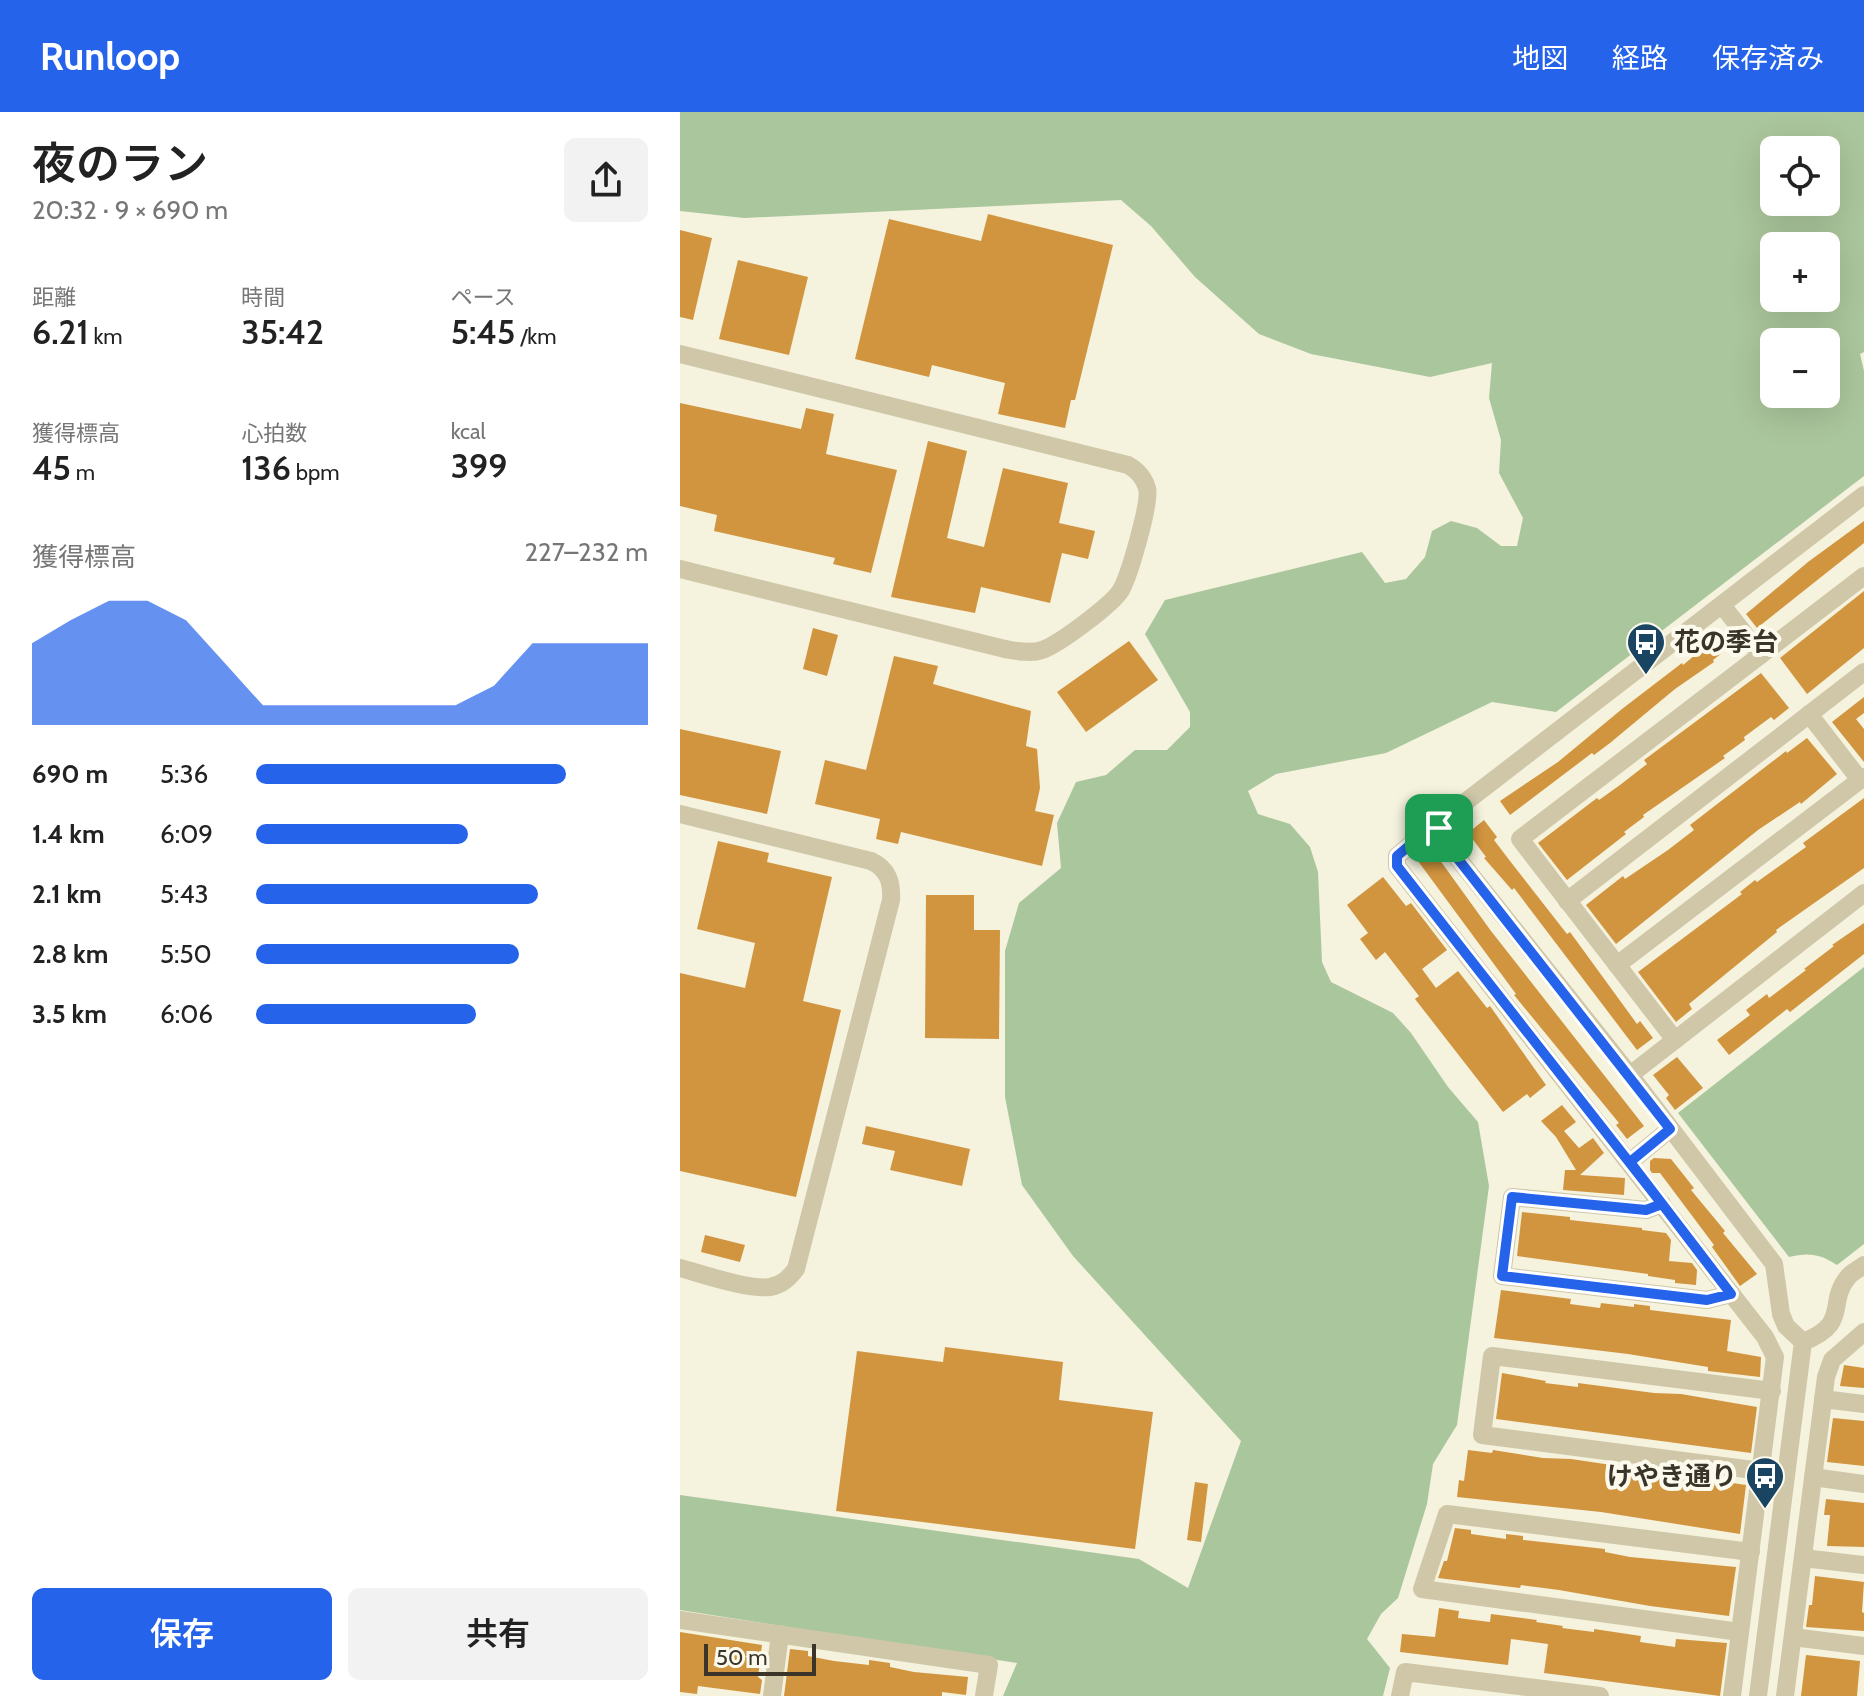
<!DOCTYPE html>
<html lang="ja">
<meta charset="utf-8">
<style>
body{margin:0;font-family:Cabin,"Noto Sans JP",sans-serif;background:#f2f2f2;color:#222;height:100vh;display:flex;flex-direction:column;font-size:30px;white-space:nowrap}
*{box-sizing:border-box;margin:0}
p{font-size:26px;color:#767676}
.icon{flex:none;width:44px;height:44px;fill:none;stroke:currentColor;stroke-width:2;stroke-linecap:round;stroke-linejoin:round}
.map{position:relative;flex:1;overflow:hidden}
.panel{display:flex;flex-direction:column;background:#fff;width:680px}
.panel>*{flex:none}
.tools{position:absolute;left:1080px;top:24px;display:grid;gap:16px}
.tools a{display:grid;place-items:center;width:80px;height:80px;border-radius:12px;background:#fff;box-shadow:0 8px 32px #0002;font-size:40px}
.scale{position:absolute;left:24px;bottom:20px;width:112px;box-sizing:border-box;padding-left:8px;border:4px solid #3b3529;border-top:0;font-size:22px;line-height:28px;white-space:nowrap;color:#3b3529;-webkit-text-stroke:6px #fcfaec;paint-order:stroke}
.pin{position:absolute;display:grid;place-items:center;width:68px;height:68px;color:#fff;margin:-34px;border-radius:16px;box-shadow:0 4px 12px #0006}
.round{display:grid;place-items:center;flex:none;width:84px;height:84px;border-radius:12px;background:#f2f2f2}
.summary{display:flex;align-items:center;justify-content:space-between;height:136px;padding:0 32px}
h1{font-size:44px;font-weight:600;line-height:60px}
.metrics{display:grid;grid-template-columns:repeat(3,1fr);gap:12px;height:136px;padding:8px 32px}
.metrics div{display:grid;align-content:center}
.metrics b{font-size:34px;font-weight:600}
.metrics small{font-size:22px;font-weight:400}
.metrics p{font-size:22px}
.chart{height:224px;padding:16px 32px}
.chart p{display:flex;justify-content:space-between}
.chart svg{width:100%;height:144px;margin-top:8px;fill:#2563eb;opacity:.7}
.action{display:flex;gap:16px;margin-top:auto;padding:16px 32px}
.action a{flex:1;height:92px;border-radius:12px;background:#2563eb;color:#fff;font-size:32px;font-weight:600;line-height:92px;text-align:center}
.action a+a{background:#f2f2f2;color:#222}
ul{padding:0 32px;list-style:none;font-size:26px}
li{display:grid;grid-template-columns:128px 96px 1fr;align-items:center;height:60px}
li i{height:20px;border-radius:10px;background:#2563eb}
header{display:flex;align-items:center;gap:48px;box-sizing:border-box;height:112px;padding:0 40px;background:#2563eb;color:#fff}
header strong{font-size:38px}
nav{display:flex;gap:44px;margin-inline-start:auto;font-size:28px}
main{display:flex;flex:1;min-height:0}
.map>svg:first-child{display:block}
</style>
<header>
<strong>Runloop</strong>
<nav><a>地図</a><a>経路</a><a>保存済み</a></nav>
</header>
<main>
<section class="panel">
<div class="summary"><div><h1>夜のラン</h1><p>20:32 · 9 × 690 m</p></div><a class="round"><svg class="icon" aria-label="share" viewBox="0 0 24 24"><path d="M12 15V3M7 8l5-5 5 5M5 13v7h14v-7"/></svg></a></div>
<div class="metrics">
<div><p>距離</p><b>6.21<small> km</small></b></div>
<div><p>時間</p><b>35:42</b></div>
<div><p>ペース</p><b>5:45<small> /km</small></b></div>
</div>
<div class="metrics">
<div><p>獲得標高</p><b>45<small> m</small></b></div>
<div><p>心拍数</p><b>136<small> bpm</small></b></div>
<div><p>kcal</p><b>399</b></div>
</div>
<div class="chart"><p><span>獲得標高</span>227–232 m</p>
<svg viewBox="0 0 160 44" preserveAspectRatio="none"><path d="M0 44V19L10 12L20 6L30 6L40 12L50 25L60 38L70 38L80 38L90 38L100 38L110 38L120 32L130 19L140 19L150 19L160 19V44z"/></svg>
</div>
<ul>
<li><b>690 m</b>5:36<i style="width:79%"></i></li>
<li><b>1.4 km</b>6:09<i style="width:54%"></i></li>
<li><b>2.1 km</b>5:43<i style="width:72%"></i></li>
<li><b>2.8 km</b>5:50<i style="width:67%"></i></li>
<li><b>3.5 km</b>6:06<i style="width:56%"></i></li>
</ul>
<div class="action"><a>保存</a><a>共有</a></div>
</section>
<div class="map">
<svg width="1184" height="1584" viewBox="0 0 1184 1584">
<rect width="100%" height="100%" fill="#f5f2de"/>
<g fill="#aac69c" fill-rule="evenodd">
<path d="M0,0H1184V240L1180,242L1184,259V364L876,600L812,590L706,641L596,662L568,679L578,702L610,712L630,735L638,760L642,850L651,870L713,901L731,921L768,975L798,1010L809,1074L777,1313L753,1352L747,1392L718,1486L701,1502L687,1527L710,1556L703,1584H323L337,1551L0,1498V1383L459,1447L508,1476L561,1329L393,1144L342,1073L325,985V839L339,791L381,756L377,711L396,670L426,663L455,638H487L510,615V600L465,522L485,488L682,440L705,471L726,467L745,445L752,419L771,409L797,416L821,434H837L843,406L819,361L821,328L809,286L812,251L750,265L631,242L579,222L515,165L471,114L441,88L64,106L0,99ZM1094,38H1146V90H1094ZM1094,134H1146V186H1094ZM1094,230H1146V282H1094Z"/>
<path d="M1184,855V1132L1157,1153C1141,1142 1128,1140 1109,1145L998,1001Z"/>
</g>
<g fill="#d2953f">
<path d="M308,102L433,133L395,288H391L385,316L318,302L325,271L252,253L249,265L175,247L209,107L301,129Z"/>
<path d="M0,118L32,126L13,208L0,205Z"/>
<path d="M58,148L128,165L109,243L39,227Z"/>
<path d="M0,291L121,317L126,296L154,302L146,342L217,358L191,461L153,452L155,446L34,419L37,403L0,394Z"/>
<path d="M248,329L287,339L267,426L304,435L323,356L388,371L379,411L415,419L408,447L382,441L370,491L301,475L295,501L211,485Z"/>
<path d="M1184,409V431L1077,516L1066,502L1128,450Z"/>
<path d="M1184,479V536L1127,582L1100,546Z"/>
<path d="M133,516L158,523L147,564L123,557Z"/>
<path d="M1044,519L1054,532L1033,548L1034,550L995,577L930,631L914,643L912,641L830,703L820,689L878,650L942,597L1002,551L1003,553Z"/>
<path d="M449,529L478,568L406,620L377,580Z"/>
<path d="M214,544L258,554L253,572L351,599L346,634L357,637L360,676L355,699L374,703L362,754L221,720L218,732L196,727L200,707L135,692L145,648L186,658Z"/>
<path d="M1081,561L1109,596L1094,608L1091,605L1064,625L1065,628L1043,644L1045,646L963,703L964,705L944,720L946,722L887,768L858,731L917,686L919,688L940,673L967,652L964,648Z"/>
<path d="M1184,585V601L1176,607L1184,617V650L1152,610Z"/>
<path d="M0,617L101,639L87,702L0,683Z"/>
<path d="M1127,626L1157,662L1121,692L1120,690L1078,718L936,832L906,793L943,764L945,767L988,738L1014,718L1010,713L1106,639L1107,641Z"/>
<path d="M1184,686V756L1096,818L1097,820L1009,892L1012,897L996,910L958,860L1062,782L1060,780L1075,768L1077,770L1126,735L1123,731Z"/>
<path d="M804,708L817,725L814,728L830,749L887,822L890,820L957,912L960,909L973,926L957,938L834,776L832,778L804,746L806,745L788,721Z"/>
<path d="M38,729L89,741L87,750L152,765L123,889L161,898L116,1085L0,1059V861L65,876L75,831L17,817Z"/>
<path d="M749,733L811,819L964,1014L947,1027L936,1013L939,1011L834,883L836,882L735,745Z"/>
<path d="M703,765L726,794L731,791L767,838L742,857L756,876L778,859L807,896L810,894L866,973L850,986L847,982L823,1000L735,887L739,884L705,840L696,848L680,827L688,821L667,793Z"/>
<path d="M246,783H294V818H320L319,927L245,926Z"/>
<path d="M1184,811V842L1110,900L1107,897L1049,943L1037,928L1070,903L1066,898L1087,882L1089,886L1126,858L1124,857L1154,834L1152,833Z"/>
<path d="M997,945L1023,976L995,998L986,986L989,983L973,963Z"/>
<path d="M882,993L896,1010L884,1019L899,1036L913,1026L924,1041L900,1063L945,1066L944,1083L883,1078L885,1058H896L876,1025L861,1009Z"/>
<path d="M186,1014L290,1037L282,1074L210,1058L215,1039L182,1032Z"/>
<path d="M974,1046L991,1047L1014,1076L1011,1078L1045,1119L1043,1121L1077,1162L1060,1174L1032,1135L1034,1133L980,1061H972L970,1058V1049Z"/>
<path d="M842,1100L890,1105V1108L962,1116V1118L986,1121L991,1128L989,1149L1012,1151L1017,1158L1016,1173L995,1171V1168L968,1164V1162L837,1144Z"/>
<path d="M25,1123L65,1133L60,1150L21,1140Z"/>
<path d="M821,1178L891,1187L890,1192L920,1196L921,1191L954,1195V1192L970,1194V1198L1051,1208L1047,1239L1081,1245L1080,1265L1028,1259V1255L948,1242L814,1226Z"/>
<path d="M265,1235L383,1250L379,1288L473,1300L455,1437L156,1399L177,1239L263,1250Z"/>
<path d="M1164,1253L1184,1256V1276L1160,1274Z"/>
<path d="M822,1261L866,1269L865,1271L898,1275V1271L974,1281L1001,1282L1077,1295L1071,1341L816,1307Z"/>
<path d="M1153,1306L1184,1309V1354L1147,1350Z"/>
<path d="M788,1338L812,1341L813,1338L863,1346L891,1347L1066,1373L1060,1422L921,1400L777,1385L779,1368L784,1369Z"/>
<path d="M515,1370L528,1372L521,1430L507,1428Z"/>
<path d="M1146,1387L1184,1391V1435L1147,1434L1150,1403H1144Z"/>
<path d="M775,1416L791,1418V1422L826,1427V1422L843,1424V1428L925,1437V1440L950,1445L1056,1455L1049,1504L970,1494L879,1478L841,1473L840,1476L758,1466L764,1449H767Z"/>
<path d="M1135,1464L1184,1470L1182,1500L1184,1501V1519L1126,1515L1129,1493H1132Z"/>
<path d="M759,1496L779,1499L778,1506L810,1510L811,1502L857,1508L856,1510L883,1514L882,1516L914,1520V1517L961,1524L960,1530L995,1535L996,1527L1047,1531L1040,1584L864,1561L868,1532L831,1527L828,1553L720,1540L722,1522L755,1525Z"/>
<path d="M0,1520L82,1533L78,1565L82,1568L80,1582L18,1574L17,1582L0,1580Z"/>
<path d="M110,1537L128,1539V1544L154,1549L189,1553V1548L210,1551V1555L234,1560L288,1565L286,1583L262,1580V1584H104Z"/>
<path d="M1126,1543L1180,1549L1177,1584H1121Z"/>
</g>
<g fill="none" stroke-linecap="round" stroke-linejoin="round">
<g stroke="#cfc7a8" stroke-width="18">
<path d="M0,242L448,353C457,358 464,366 467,376C471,390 449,464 441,478C433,492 378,533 362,538C351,542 337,539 325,537L0,457"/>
<path d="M1042,493L1081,543"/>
<path d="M1129,602L1180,668"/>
<path d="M0,702L191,749C208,757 212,770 211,788L116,1157C109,1166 102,1173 90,1175C69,1178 22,1162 0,1156"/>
<path d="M759,716L760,724L950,963L1094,1152L1101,1202L1106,1214L1123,1230"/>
<path d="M887,789L1184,560"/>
<path d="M937,853L1184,665"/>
<path d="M995,928L840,727L1184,464"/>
<path d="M950,963L1184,781"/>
<path d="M950,1050L990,1017"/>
<path d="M982,1092L966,1098L832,1085L822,1164L1027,1188L1051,1182"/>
<path d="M1143,1287L1184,1292"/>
<path d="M1081,1359L802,1323L812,1244L1092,1279"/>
<path d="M1133,1365L1184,1372"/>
<path d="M1123,1446L1184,1453"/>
<path d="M0,1508L309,1553L304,1584"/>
<path d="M1060,1520L742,1477L767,1402L1071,1440"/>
<path d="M1113,1525L1184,1534"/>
<path d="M92,1584L100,1522"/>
<path d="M720,1584L725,1560L920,1584"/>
<path d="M1052,1584L1095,1245L1085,1225L717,754V744L748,718L759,716L762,708L1184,383"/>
<path d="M1078,1584L1123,1230C1171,1211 1146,1192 1168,1165C1172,1160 1179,1157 1184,1153"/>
<path d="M1105,1584L1146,1265L1152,1248L1184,1220"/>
</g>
</g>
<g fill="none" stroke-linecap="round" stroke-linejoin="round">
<g stroke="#fff" stroke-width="16">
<path id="route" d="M759,716L760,724L990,1017L950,1050L1051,1182L1027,1188L822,1164L832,1085L966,1098L982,1092L717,754V744L748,718L759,716"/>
</g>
<use href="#route" stroke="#2563eb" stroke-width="10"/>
</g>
<defs>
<g id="bus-pin" transform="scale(2)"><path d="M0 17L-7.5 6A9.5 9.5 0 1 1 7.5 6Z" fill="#194462" stroke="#fcfaec"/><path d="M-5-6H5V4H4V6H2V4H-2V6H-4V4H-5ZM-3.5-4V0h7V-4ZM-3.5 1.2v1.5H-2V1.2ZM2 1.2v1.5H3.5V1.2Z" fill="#fff"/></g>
</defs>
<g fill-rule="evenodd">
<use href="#bus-pin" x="966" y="530"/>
<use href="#bus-pin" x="1085" y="1364"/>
</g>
<g text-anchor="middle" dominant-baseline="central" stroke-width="8" stroke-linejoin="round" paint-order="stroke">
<g font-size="26" font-weight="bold" fill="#3b3529" stroke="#fcfaec" text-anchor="start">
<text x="994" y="530">花の季台</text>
<text x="1057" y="1364" text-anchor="end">けやき通り</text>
</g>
</g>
</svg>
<div class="tools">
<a><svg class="icon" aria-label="locate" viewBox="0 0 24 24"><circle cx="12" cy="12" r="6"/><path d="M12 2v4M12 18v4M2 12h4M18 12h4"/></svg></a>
<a>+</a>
<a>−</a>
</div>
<div class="scale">50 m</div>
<div class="pin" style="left:759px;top:716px;background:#1e9e55"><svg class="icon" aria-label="arrive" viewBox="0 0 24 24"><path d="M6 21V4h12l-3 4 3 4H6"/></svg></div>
</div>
</main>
